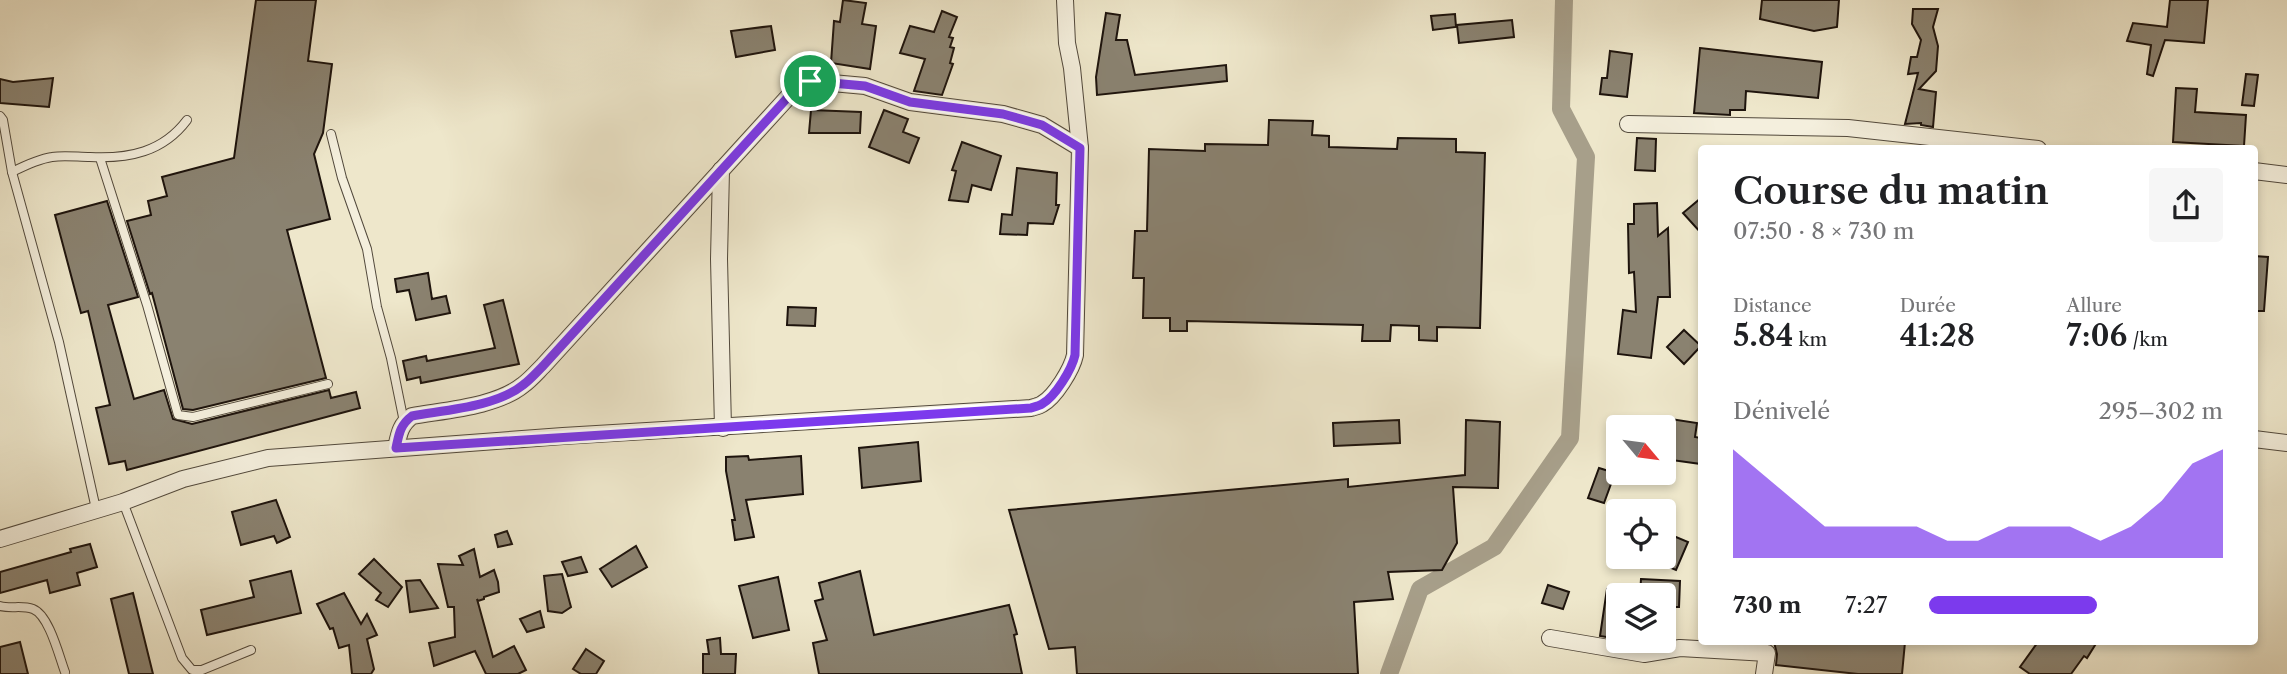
<!DOCTYPE html>
<html lang="fr">
<meta charset="utf-8">
<style>
body{margin:0;font-family:"Libre Caslon Text",serif;background:#f6f6f6;color:#202124;height:100vh;display:flex;flex-direction:column;font-size:26px;white-space:nowrap}
*{box-sizing:border-box;margin:0}
p{font-size:23px;color:#757577}
.icon{flex:none;width:38px;height:38px;fill:none;stroke:currentColor;stroke-width:2;stroke-linecap:round;stroke-linejoin:round}
.map{position:relative;flex:1;overflow:hidden}
.side{position:absolute;left:1698px;top:145px;width:560px;height:500px;display:flex;flex-direction:column;background:#fff;border-radius:7px;box-shadow:0 4px 10px #0003}
.side>*{flex:none}
.needle{width:46px;rotate:119deg}
.controls{position:absolute;left:1606px;top:415px;display:grid;gap:14px}
.controls a{display:grid;place-items:center;width:70px;height:70px;border-radius:7px;background:#fff;box-shadow:0 4px 10px #0003;font-size:35px}
.pin{position:absolute;display:grid;place-items:center;width:60px;height:60px;color:#fff;margin:-30px;border:4px solid #fff;border-radius:50%;box-shadow:0 2px 7px #0007}
.round{display:grid;place-items:center;flex:none;width:74px;height:74px;border-radius:7px;background:#f6f6f6}
.summary{display:flex;align-items:center;justify-content:space-between;height:119px;padding:0 35px}
h1{font-size:38px;font-weight:600;line-height:52px}
.stats{display:grid;grid-template-columns:repeat(3,1fr);gap:10px;height:119px;padding:7px 35px}
.stats div{display:grid;align-content:center}
.stats b{font-size:30px;font-weight:600}
.stats small{font-size:19px;font-weight:400}
.stats p{font-size:19px}
.chart{height:196px;padding:14px 35px}
.chart p{display:flex;justify-content:space-between}
.chart svg{width:100%;height:126px;margin-top:7px;fill:#7c3aed;opacity:.7}
ul{padding:0 35px;list-style:none;font-size:23px}
li{display:grid;grid-template-columns:112px 84px 1fr;align-items:center;height:52px}
li i{height:18px;border-radius:9px;background:#7c3aed}
.map>svg:first-child{display:block}
</style>
<div class="map">
<svg width="2287" height="674" viewBox="0 0 2287 674">
<rect width="100%" height="100%" fill="#eee7cb"/>
<filter id="stains"><feTurbulence type="fractalNoise" baseFrequency=".00286" numOctaves="4"/><feColorMatrix values="0 0 0 0 .2 0 0 0 0 .09 0 0 0 0 .02 0 0 0 .5 -.17"/></filter>
<radialGradient id="worn" r=".72"><stop offset=".6" stop-color="#630" stop-opacity="0"/><stop offset="1" stop-color="#630" stop-opacity=".3"/></radialGradient>
<g fill="none" stroke-linecap="round" stroke-linejoin="round">
<path stroke="#a79f8a" stroke-width="18" d="M1389,674L1420,589L1494,547L1570,438L1586,157L1561,109L1564,0"/>
</g>
<g fill="#8a8270" stroke="#1e140d" stroke-width="2">
<path d="M256,0H316L308,61L332,64L323,133L314,154L330,219L287,230L326,378L193,410L183,409L152,293L150,294L127,221L151,215L148,201L167,196L162,177L234,158Z"/>
<path d="M843,0L866,3L862,24L876,26L870,69L831,63L834,21L840,22Z"/>
<path d="M1762,0H1839L1837,27L1814,31L1760,19Z"/>
<path d="M2170,0H2208L2204,43L2165,40L2153,76L2147,74L2151,45L2127,41L2133,23L2167,27Z"/>
<path d="M1913,9H1938L1933,27L1938,46L1936,71L1919,89L1936,92L1933,127L1921,125V123L1905,124L1918,73L1908,74L1911,57H1917L1921,40L1912,24Z"/>
<path d="M942,11L957,17L949,37L953,38L950,47L954,48L950,63L953,64L942,95L914,91L925,59L900,53L910,26L934,32Z"/>
<path d="M1106,13L1120,15L1116,40H1127L1135,75L1226,65L1227,81L1097,95L1096,77Z"/>
<path d="M1455,14L1456,27L1433,30L1431,16Z"/>
<path d="M1512,20L1514,37L1459,43L1457,25Z"/>
<path d="M771,26L775,50L736,57L731,31Z"/>
<path d="M1700,48L1822,62L1818,98L1746,91L1745,110H1730V115L1694,113Z"/>
<path d="M1610,51L1632,54L1627,97L1600,94L1602,78H1607Z"/>
<path d="M2246,74L2258,75L2254,106L2242,105Z"/>
<path d="M53,78L49,107L0,103V79L13,82Z"/>
<path d="M2176,88L2197,89L2195,112L2246,115L2244,146L2173,142Z"/>
<path d="M811,110L861,112L860,133H809Z"/>
<path d="M884,110L908,119L903,132L919,138L909,163L869,147Z"/>
<path d="M1269,120L1313,121L1312,135L1329,136V147L1397,149L1398,138L1456,139V152L1485,153L1480,328L1437,327V341L1419,340V326L1391,325L1390,341H1362L1363,325L1187,321V331H1170V318H1143L1144,278H1133L1135,231H1147L1149,149L1205,151V144L1268,145Z"/>
<path d="M1637,138L1656,139L1655,171L1635,170Z"/>
<path d="M962,142L1001,156L991,190L972,185L968,202L949,200L956,171L952,170Z"/>
<path d="M1017,168L1057,173L1056,205H1059L1053,224L1028,223L1027,235L1000,234L1002,214L1012,215Z"/>
<path d="M1701,198V233L1683,213Z"/>
<path d="M107,201L138,297L108,305L134,399L164,390L173,419L192,424L329,390L331,398L356,392L360,408L127,470L125,461L109,464L96,408L110,405L88,311L81,313L55,215Z"/>
<path d="M1657,203L1658,236L1668,228L1670,297H1658L1651,358L1618,354L1623,310L1636,312L1634,272L1629,273L1628,224H1634V204Z"/>
<path d="M2254,256L2268,257L2264,311H2254Z"/>
<path d="M428,273L432,299L446,296L450,313L416,320L409,290L397,292L395,279Z"/>
<path d="M503,300L519,364L421,383L420,377L407,380L403,361L426,356L427,361L495,348L484,305Z"/>
<path d="M788,307L816,308L815,326L787,325Z"/>
<path d="M1684,330L1701,346L1684,364L1667,347Z"/>
<path d="M1664,418L1697,423L1695,437L1701,438V464L1664,459Z"/>
<path d="M1399,420L1400,443L1334,446L1333,423Z"/>
<path d="M1466,420L1500,422L1498,488L1453,487L1457,543L1442,570L1388,572L1393,599L1354,602L1358,674H1077L1075,647L1049,649L1009,510L1348,479V487L1465,475Z"/>
<path d="M918,442L921,481L862,488L859,448Z"/>
<path d="M748,456L749,460L801,456L803,494L746,500L754,537L735,540L732,520H735L726,471V457Z"/>
<path d="M1599,468L1615,473L1604,503L1588,498Z"/>
<path d="M276,500L290,537L277,543L274,536L241,545L232,512Z"/>
<path d="M507,531L512,544L498,547L495,535Z"/>
<path d="M1664,532L1688,542L1676,570L1664,565Z"/>
<path d="M90,544L97,567L77,573L80,585L50,593L47,580L0,593V572L71,552L70,549Z"/>
<path d="M636,546L647,567L612,587L600,569Z"/>
<path d="M474,549L480,577L494,570L498,582L499,592L484,597V599L478,601L477,599L493,657L514,646L526,670L518,674H486L475,651L434,666L429,643L455,637L454,607H448L438,564L463,565L459,556Z"/>
<path d="M581,557L587,572L568,576L562,562Z"/>
<path d="M374,559L402,587L388,607L376,600L381,593L359,574Z"/>
<path d="M291,571L301,613L207,635L201,610L254,597L250,581Z"/>
<path d="M860,571L874,635L1009,605L1017,634L1014,635L1022,674H819L813,643L827,640L815,601L823,599L819,583Z"/>
<path d="M562,574L571,607L562,613L548,611L544,576Z"/>
<path d="M778,577L789,630L753,638L739,586Z"/>
<path d="M1641,579L1680,581L1679,607H1664V595H1640Z"/>
<path d="M420,580L438,608L410,612L406,581Z"/>
<path d="M1548,585L1569,592L1563,609L1542,603Z"/>
<path d="M1607,589L1619,591V639L1600,636Z"/>
<path d="M133,593L153,674H129L111,599Z"/>
<path d="M344,593L361,624L367,614L377,635L367,639L374,669L371,674H352L349,645L339,648L333,628L330,629L317,604Z"/>
<path d="M540,611L544,627L527,632L520,619Z"/>
<path d="M720,638L721,654H736L735,674H703V654H709L707,640Z"/>
<path d="M20,642L28,674H0V647Z"/>
<path d="M1774,642H1905L1902,674H1858L1776,665L1777,654Z"/>
<path d="M2038,642H2097L2087,658L2084,656L2071,674H2030L2020,667Z"/>
<path d="M586,649L604,661L596,674H581L573,669Z"/>
</g>
<g fill="none" stroke-linecap="round" stroke-linejoin="round">
<g stroke="#52493c" stroke-width="10">
<g id="lane">
<path d="M0,116L3,120L12,172L59,342L96,509"/>
<path d="M331,134L342,178L367,249L377,307L391,358L404,422"/>
<path d="M100,158L147,305L178,415L193,417L328,384"/>
<path d="M12,172C24,166 38,159 52,157C64,155 78,157 90,157C129,159 163,152 187,120"/>
<path d="M123,502L182,658L192,670H202L251,650"/>
<path d="M0,606C11,609 22,605 33,609C49,615 59,656 65,672"/>
</g>
</g>
<g stroke="#52493c" stroke-width="18">
<g id="street">
<path d="M1628,124L1848,128L2038,149"/>
<path d="M721,170L719,259L723,428"/>
<path d="M2254,171L2287,175"/>
<path d="M2254,439L2287,443"/>
<path d="M396,448C399,434 400,425 412,416C445,410 496,407 523,385C530,380 537,372 543,366L789,96L800,85L810,81L865,86L910,102L1003,114L1028,121L1042,125L1080,148"/>
<path d="M0,539L123,502L183,479L268,458L563,436L1031,408C1034,407 1039,406 1042,404C1055,397 1072,369 1075,355L1080,148L1072,68L1067,43L1065,0"/>
<path d="M1550,638L1644,654L1680,648L1767,653L1764,674"/>
</g>
</g>
<use href="#lane" stroke="#f4efdd" stroke-width="8"/>
<use href="#street" stroke="#f4efdd" stroke-width="16"/>
</g>
<g fill="none" stroke-linecap="round" stroke-linejoin="round">
<g stroke="#fff" stroke-width="14">
<path id="route" d="M810,81L865,86L910,102L1003,114L1028,121L1042,125L1080,148L1075,355C1072,369 1055,397 1042,404C1039,406 1034,407 1031,408L396,448C399,434 400,425 412,416C445,410 496,407 523,385C530,380 537,372 543,366L789,96L800,85Z"/>
</g>
<use href="#route" stroke="#7c3aed" stroke-width="9"/>
</g>
<rect width="100%" height="100%" filter="url(#stains)"/>
<rect width="100%" height="100%" fill="url(#worn)"/>
</svg>
<div class="controls">
<a><svg class="needle" viewBox="-14 -14 28 28"><path d="M0-13l5 13h-10z" fill="#e53935"/><path d="M0 13l5-13h-10z" fill="#757577"/></svg></a>
<a><svg class="icon" aria-label="locate" viewBox="0 0 24 24"><circle cx="12" cy="12" r="6"/><path d="M12 2v4M12 18v4M2 12h4M18 12h4"/></svg></a>
<a><svg class="icon" aria-label="layers" viewBox="0 0 24 24"><path d="M12 4l9 5-9 5-9-5zM3 14l9 5 9-5"/></svg></a>
</div>
<div class="pin" style="left:810px;top:81px;background:#1e9e55"><svg class="icon" aria-label="arrive" viewBox="0 0 24 24"><path d="M6 21V4h12l-3 4 3 4H6"/></svg></div>
<section class="side">
<div class="summary"><div><h1>Course du matin</h1><p>07:50 · 8 × 730 m</p></div><a class="round"><svg class="icon" aria-label="share" viewBox="0 0 24 24"><path d="M12 15V3M7 8l5-5 5 5M5 13v7h14v-7"/></svg></a></div>
<div class="stats">
<div><p>Distance</p><b>5.84<small> km</small></b></div>
<div><p>Durée</p><b>41:28</b></div>
<div><p>Allure</p><b>7:06<small> /km</small></b></div>
</div>
<div class="chart"><p><span>Dénivelé</span>295–302 m</p>
<svg viewBox="0 0 160 44" preserveAspectRatio="none"><path d="M0 44V6L10 15L20 24L30 33L40 33L50 33L60 33L70 38L80 38L90 33L100 33L110 33L120 38L130 33L140 24L150 11L160 6V44z"/></svg>
</div>
<ul>
<li><b>730 m</b>7:27<i style="width:57%"></i></li>
</ul>
</section>
</div>
